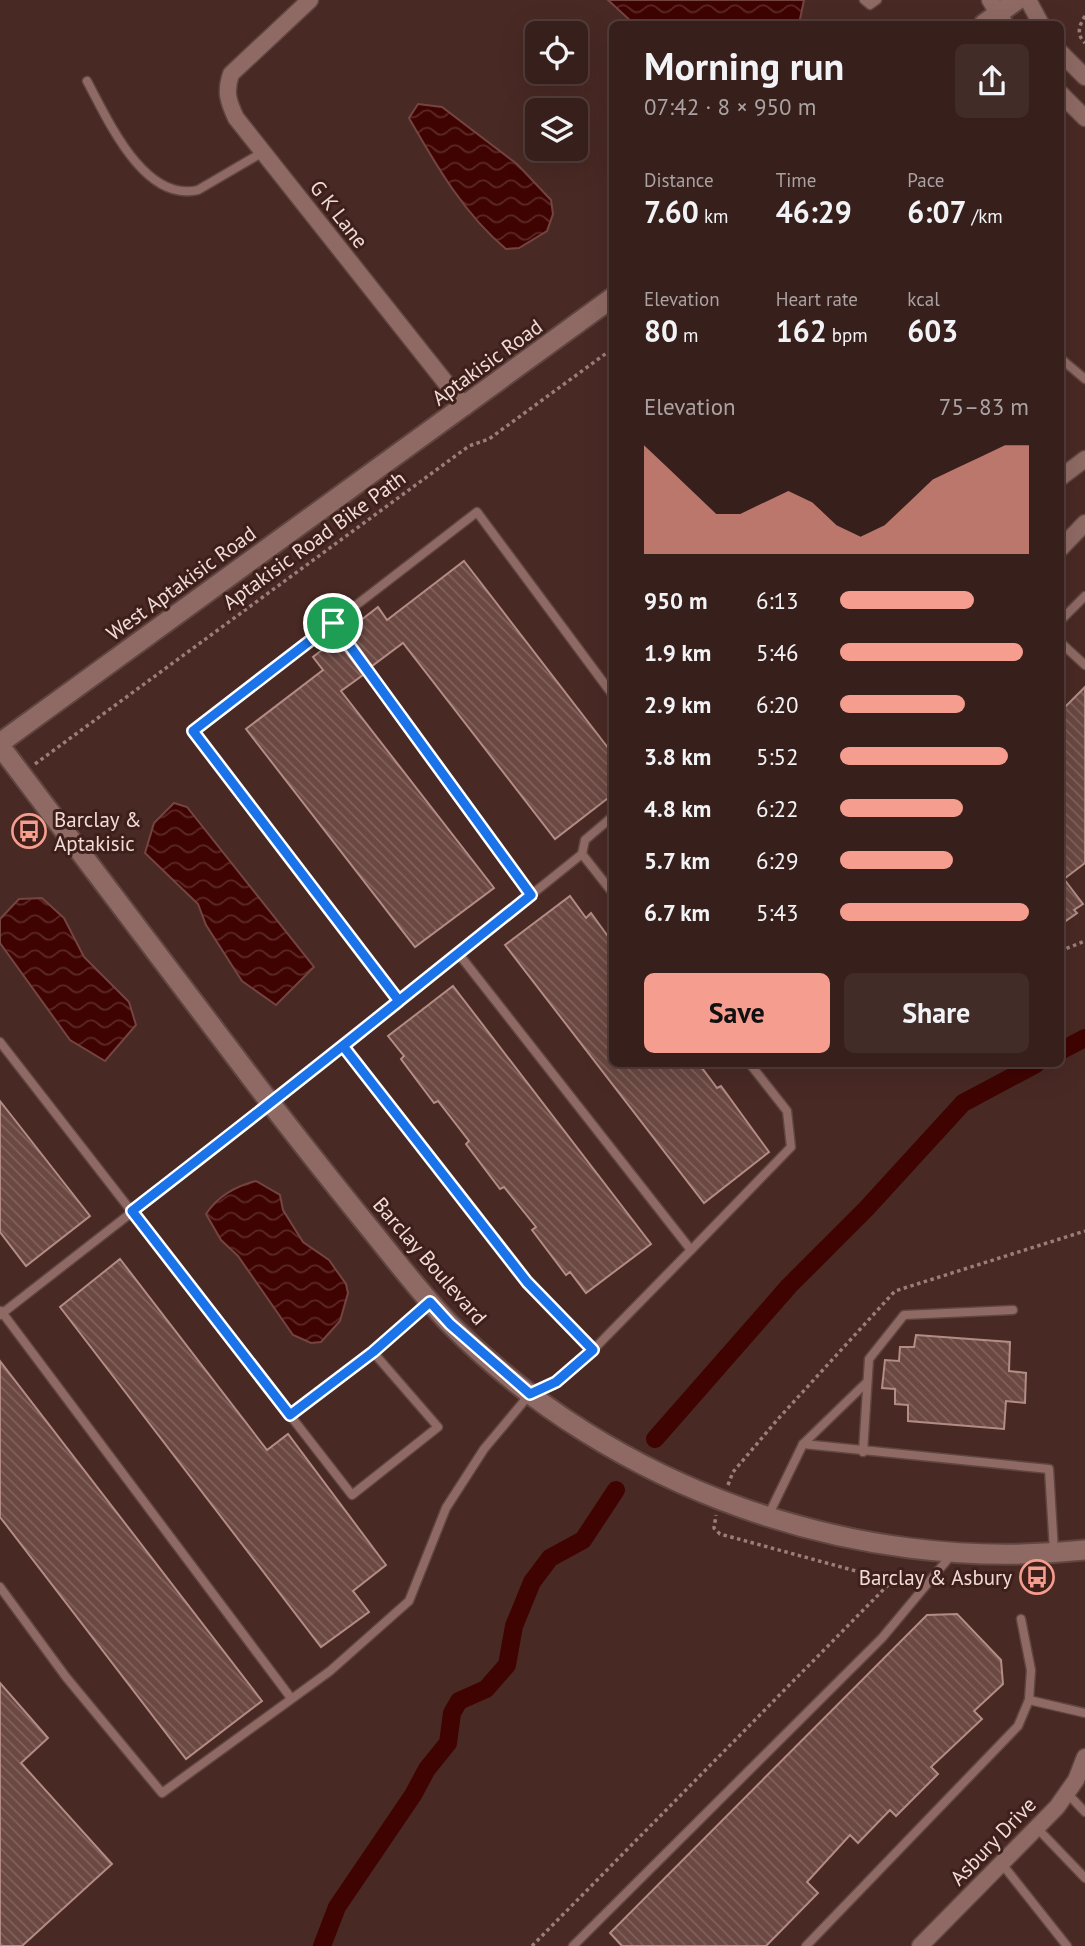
<!DOCTYPE html>
<meta charset="utf-8">
<style>
body{margin:0;font-family:"PT Sans",sans-serif;background:#422c28;color:#f1f3f6;height:100vh;display:flex;flex-direction:column;font-size:26px;white-space:nowrap}
*{box-sizing:border-box;margin:0}
p{font-size:23px;color:#aaa2a3}
.icon{flex:none;width:38px;height:38px;fill:none;stroke:currentColor;stroke-width:2;stroke-linecap:round;stroke-linejoin:round}
.map{position:relative;flex:1;overflow:hidden}
.side{position:absolute;left:609px;top:21px;width:455px;height:1046px;display:flex;flex-direction:column;background:#371f1b;border-radius:10px;box-shadow:0 7px 28px #0002,0 0 0 2px #513d3a}
.side>*{flex:none}
.buttons{position:absolute;left:525px;top:21px;display:grid;gap:14px}
.buttons a{display:grid;place-items:center;width:63px;height:63px;border-radius:10px;background:#371f1b;box-shadow:0 7px 28px #0002,0 0 0 2px #513d3a;font-size:35px}
.pin{position:absolute;display:grid;place-items:center;width:60px;height:60px;color:#fff;margin:-30px;border:4px solid #fff;border-radius:50%;box-shadow:0 2px 7px #0007}
.round{display:grid;place-items:center;flex:none;width:74px;height:74px;border-radius:10px;background:#422c28}
.overview{display:flex;align-items:center;justify-content:space-between;height:119px;padding:0 35px}
h1{font-size:38px;font-weight:700;line-height:52px}
.metrics{display:grid;grid-template-columns:repeat(3,1fr);gap:10px;height:119px;padding:7px 35px}
.metrics div{display:grid;align-content:center}
.metrics b{font-size:30px;font-weight:700}
.metrics small{font-size:19px;font-weight:400}
.metrics p{font-size:19px}
.chart{height:196px;padding:14px 35px}
.chart p{display:flex;justify-content:space-between}
.chart svg{width:100%;height:126px;margin-top:7px;fill:#f59d8f;opacity:.7}
.primary-button{display:flex;gap:14px;margin-top:auto;padding:14px 35px}
.primary-button a{flex:1;height:80px;border-radius:10px;background:#f59d8f;color:#111;font-size:28px;font-weight:700;line-height:80px;text-align:center}
.primary-button a+a{background:#422c28;color:#f1f3f6}
ul{padding:0 35px;list-style:none;font-size:23px}
li{display:grid;grid-template-columns:112px 84px 1fr;align-items:center;height:52px}
li i{height:18px;border-radius:9px;background:#f59d8f}
.map>svg:first-child{display:block}
</style>
<div class="map">
<svg width="1085" height="1946" viewBox="0 0 1085 1946">
<defs>
<pattern id="water-waves" width="16" height="10" patternUnits="userSpaceOnUse" patternTransform="scale(1.75)"><rect width="16" height="10" fill="#3f0402"/><path d="M0 5q4-4 8 0t8 0" fill="none" stroke="#5b2826"/></pattern>
<pattern id="building-back-hatch" width="6" height="6" patternUnits="userSpaceOnUse" patternTransform="scale(1.75)"><rect width="6" height="6" fill="#6b4842"/><path d="M-1 5l2 2M0 0l6 6M5-1l2 2" fill="none" stroke="#80625d"/></pattern>
</defs>
<rect width="100%" height="100%" fill="#492924"/>
<g fill="url(#water-waves)" stroke="#744442" stroke-width="2">
<path d="M608,0H804L799,24H634Z"/>
<path d="M418,104L442,107L517,164L551,200L553,214L547,231L519,248L506,249C464,214 436,165 409,118Z"/>
<path d="M174,803L187,807L314,967L276,1005L242,981L206,925L198,904L145,853L154,823Z"/>
<path d="M42,898L64,918L84,957L129,1002L136,1025L105,1061L70,1040L0,943V919L19,899Z"/>
<path d="M256,1181L280,1195L283,1210L303,1242L329,1260L346,1284L348,1293L340,1321L321,1342L311,1343L293,1335L238,1256L221,1240L206,1214C218,1196 236,1186 256,1181Z"/>
</g>
<g fill="none" stroke-linecap="round" stroke-linejoin="round">
<g stroke="#3f0402" stroke-width="18">
<path d="M1060,1051L1085,1038"/>
<path d="M655,1439L789,1286L866,1209L963,1103L1036,1064"/>
<path d="M322,1946L337,1907L413,1795L427,1769L448,1743L452,1713L459,1701L486,1689L507,1665L514,1626L532,1582L550,1558L583,1540L616,1490"/>
</g>
</g>
<g fill="url(#building-back-hatch)" stroke="#b38c85" stroke-width="2">
<path d="M464,561L612,753V795L555,839L403,643L372,666L347,631L378,607L387,620Z"/>
<path d="M336,639L363,675L341,691L494,888L415,947L246,729L323,670L313,657Z"/>
<path d="M1085,687V863L1064,879L1083,904L1074,910L1077,913L1060,925V712Z"/>
<path d="M570,896L586,918L591,913L612,942V1064H699L717,1088L721,1086L769,1152L704,1203L505,945Z"/>
<path d="M453,986L651,1244L586,1293L570,1272L566,1275L532,1230L536,1227L504,1187L500,1189L466,1144L469,1141L438,1101L434,1103L401,1059L404,1056L388,1036Z"/>
<path d="M0,1101L90,1216L26,1266L0,1232Z"/>
<path d="M120,1259L267,1450L288,1434L386,1565L353,1591L369,1612L321,1647L60,1307Z"/>
<path d="M916,1335L1010,1342L1009,1371L1026,1373L1025,1403L1006,1401L1004,1429L908,1421V1405L895,1404V1389L882,1388L885,1360L899,1361L900,1347H914Z"/>
<path d="M0,1361L262,1701L186,1759L0,1517Z"/>
<path d="M957,1614L1001,1660L1003,1684L974,1711L982,1719L931,1767L938,1774L896,1816L890,1810L858,1843L850,1835L807,1882L818,1893L766,1946H622L610,1933L927,1615Z"/>
<path d="M0,1683L48,1738L21,1763L112,1864L22,1946H0Z"/>
</g>
<g fill="none" stroke-linecap="round" stroke-linejoin="round">
<g stroke="#604541" stroke-width="11">
<g id="service">
<path d="M864,0L870,5L877,0"/>
<path d="M87,81C108,120 144,203 198,190L263,152"/>
<path d="M1060,358L1085,379"/>
<path d="M1060,430V431"/>
<path d="M1060,621L1085,596"/>
<path d="M333,623L531,895"/>
<path d="M1060,642L1085,665"/>
<path d="M582,854L612,892"/>
<path d="M399,1001L193,731L477,512L612,694"/>
<path d="M0,1042L352,1495L438,1427L373,1352L430,1302"/>
<path d="M343,1046L527,1281L593,1350"/>
<path d="M691,1250L791,1147L787,1111L750,1064"/>
<path d="M1,1311L291,1698"/>
<path d="M0,1315L271,1104L582,854L585,840L612,817"/>
<path d="M291,1415L373,1352"/>
<path d="M803,1444L1049,1469L1054,1551"/>
<path d="M863,1452L869,1359L904,1315L1013,1310"/>
<path d="M768,1516L803,1444L867,1382"/>
<path d="M0,1587L66,1677L162,1793L330,1671L409,1601L446,1508L484,1449L530,1394L556,1382L593,1350L691,1250L458,953"/>
<path d="M1029,1700L1085,1713"/>
<path d="M1067,1793L1085,1812"/>
<path d="M1037,1828L1085,1878"/>
<path d="M1002,1864L1067,1946"/>
<path d="M573,1946L882,1638L953,1553"/>
<path d="M806,1946L1018,1726L1029,1700L1031,1670L1021,1619"/>
</g>
</g>
<g stroke="#604541" stroke-width="19">
<g id="minor">
<path d="M310,0L231,74C225,92 228,101 236,118L465,407"/>
<path d="M990,0L1005,24"/>
<path d="M1028,0L1041,24"/>
<path d="M1060,52L1085,77"/>
<path d="M1060,93L1085,118"/>
<path d="M1060,478L1085,459"/>
<path d="M1060,549L1085,523"/>
<path d="M920,1946L1057,1807L1076,1780L1085,1757"/>
</g>
</g>
<g stroke="#604541" stroke-width="23">
<path id="tertiary" d="M0,746C81,853 162,960 243,1067C283,1120 325,1173 367,1225C394,1258 420,1293 450,1324C612,1488 855,1575 1085,1550"/>
</g>
<g stroke="#604541" stroke-width="23">
<g id="secondary">
<path d="M984,24L1017,0"/>
<path d="M0,743L612,298"/>
</g>
</g>
<g stroke="#997e79" stroke-width="3.5" stroke-dasharray="3.5 3.5" stroke-linecap="butt">
<path d="M1085,16C1079,26 1076,34 1085,43"/>
<path d="M35,764L458,454L469,446L489,439L612,349"/>
<path d="M1060,951L1085,941"/>
<path d="M728,1485L733,1472L778,1419L895,1291L1085,1231"/>
<path d="M532,1946L889,1584L887,1580L878,1577L720,1534L714,1528L716,1515"/>
</g>
<use href="#service" stroke="#8f6a64" stroke-width="8"/>
<use href="#minor" stroke="#8f6a64" stroke-width="16"/>
<use href="#tertiary" stroke="#8f6a64" stroke-width="19"/>
<use href="#secondary" stroke="#8f6a64" stroke-width="19"/>
</g>
<g fill="none" stroke-linecap="round" stroke-linejoin="round">
<g stroke="#fff" stroke-width="14">
<path id="route" d="M333,623L531,895L410,992C318,1066 225,1139 132,1211L290,1415L373,1352L430,1302L450,1324L530,1394L556,1382L593,1350L527,1282L343,1046L399,1001L193,731L333,623"/>
</g>
<use href="#route" stroke="#1a73e8" stroke-width="9"/>
</g>
<defs>
<g id="bus-ring" transform="scale(1.75)"><circle r="9.5" fill="#3e1f1a" stroke="#f59d8f" stroke-width="1.5"/><path d="M-5-6H5V4H4V6H2V4H-2V6H-4V4H-5ZM-3.5-4V0h7V-4ZM-3.5 1.2v1.5H-2V1.2ZM2 1.2v1.5H3.5V1.2Z" fill="#f59d8f"/></g>
</defs>
<g fill-rule="evenodd">
<use href="#bus-ring" x="29" y="831"/>
<use href="#bus-ring" x="1037" y="1577"/>
</g>
<g text-anchor="middle" dominant-baseline="central" stroke-width="6" stroke-linejoin="round" paint-order="stroke">
<g font-size="21" fill="#f0dbd7" stroke="#3e1f1a">
<text transform="translate(339 214) rotate(52)">G K Lane</text>
<text transform="translate(487 362) rotate(-36)">Aptakisic Road</text>
<text transform="translate(314 540) rotate(-36)">Aptakisic Road Bike Path</text>
<text transform="translate(181 583) rotate(-36)">West Aptakisic Road</text>
<text transform="translate(430 1261) rotate(49)">Barclay Boulevard</text>
<text transform="translate(993 1841) rotate(-46)">Asbury Drive</text>
</g>
<g font-size="21" fill="#f0dbd7" stroke="#3e1f1a" text-anchor="start">
<text x="54" y="819">Barclay &amp;<tspan x="54" dy="24">Aptakisic</tspan></text>
<text x="1012" y="1577" text-anchor="end">Barclay &amp; Asbury</text>
</g>
</g>
</svg>
<div class="buttons">
<a><svg class="icon" aria-label="locate" viewBox="0 0 24 24"><circle cx="12" cy="12" r="6"/><path d="M12 2v4M12 18v4M2 12h4M18 12h4"/></svg></a>
<a><svg class="icon" aria-label="layers" viewBox="0 0 24 24"><path d="M12 4l9 5-9 5-9-5zM3 14l9 5 9-5"/></svg></a>
</div>
<div class="pin" style="left:333px;top:623px;background:#1e9e55"><svg class="icon" aria-label="arrive" viewBox="0 0 24 24"><path d="M6 21V4h12l-3 4 3 4H6"/></svg></div>
<section class="side">
<div class="overview"><div><h1>Morning run</h1><p>07:42 · 8 × 950 m</p></div><a class="round"><svg class="icon" aria-label="share" viewBox="0 0 24 24"><path d="M12 15V3M7 8l5-5 5 5M5 13v7h14v-7"/></svg></a></div>
<div class="metrics">
<div><p>Distance</p><b>7.60<small> km</small></b></div>
<div><p>Time</p><b>46:29</b></div>
<div><p>Pace</p><b>6:07<small> /km</small></b></div>
</div>
<div class="metrics">
<div><p>Elevation</p><b>80<small> m</small></b></div>
<div><p>Heart rate</p><b>162<small> bpm</small></b></div>
<div><p>kcal</p><b>603</b></div>
</div>
<div class="chart"><p><span>Elevation</span>75–83 m</p>
<svg viewBox="0 0 160 44" preserveAspectRatio="none"><path d="M0 44V6L10 14L20 22L30 30L40 30L50 26L60 22L70 26L80 34L90 38L100 34L110 26L120 18L130 14L140 10L150 6L160 6V44z"/></svg>
</div>
<ul>
<li><b>950 m</b>6:13<i style="width:71%"></i></li>
<li><b>1.9 km</b>5:46<i style="width:97%"></i></li>
<li><b>2.9 km</b>6:20<i style="width:66%"></i></li>
<li><b>3.8 km</b>5:52<i style="width:89%"></i></li>
<li><b>4.8 km</b>6:22<i style="width:65%"></i></li>
<li><b>5.7 km</b>6:29<i style="width:60%"></i></li>
<li><b>6.7 km</b>5:43<i style="width:100%"></i></li>
</ul>
<div class="primary-button"><a>Save</a><a>Share</a></div>
</section>
</div>
